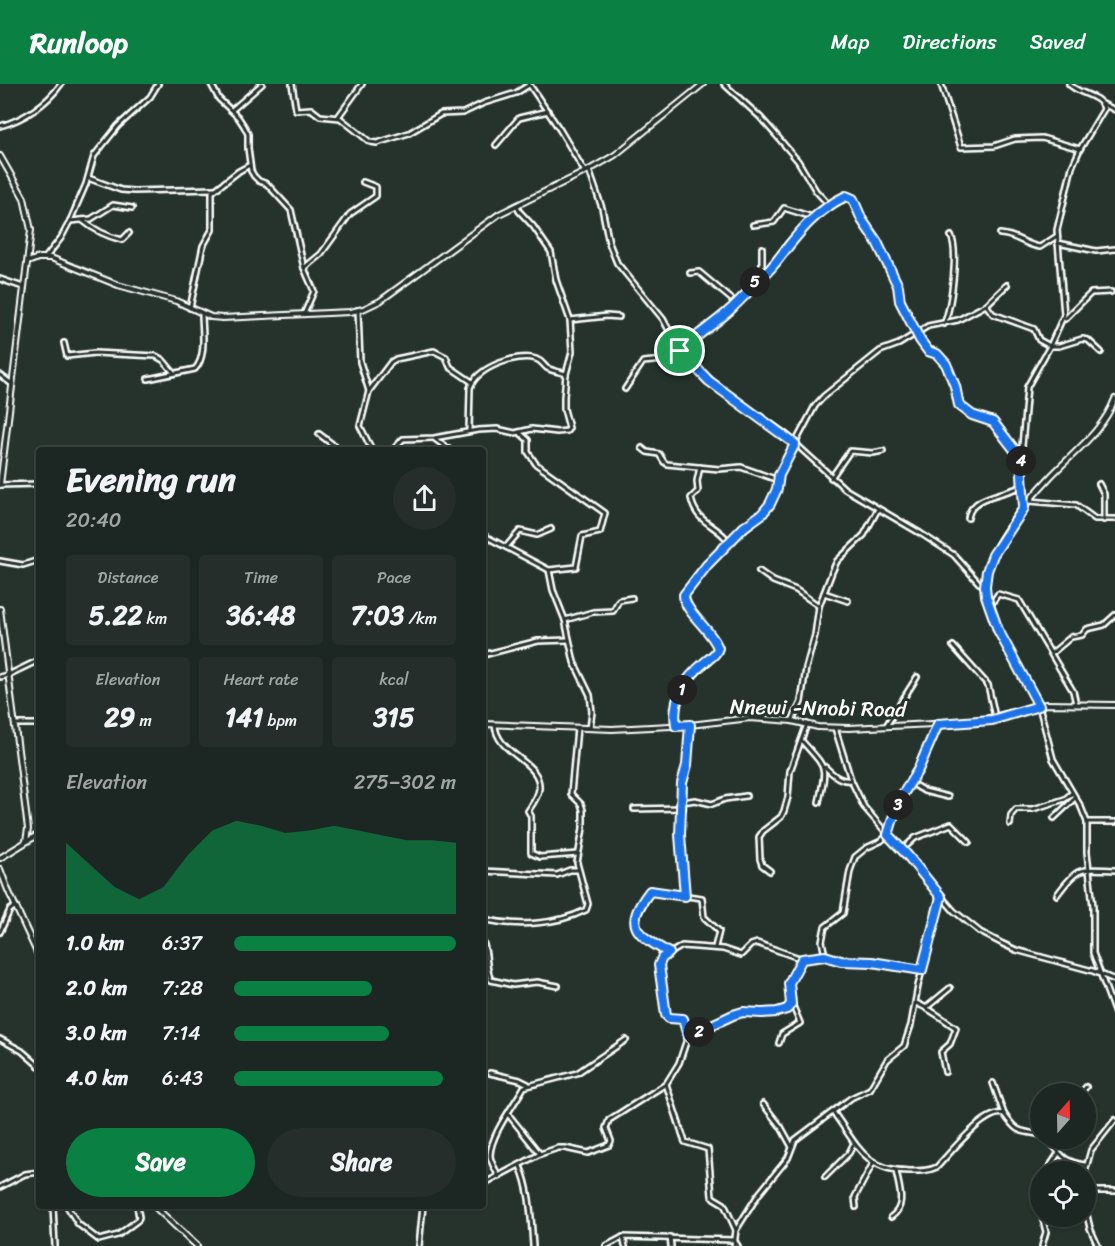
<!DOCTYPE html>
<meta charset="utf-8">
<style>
body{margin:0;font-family:Sriracha,sans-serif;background:#252e2a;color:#f1f3f6;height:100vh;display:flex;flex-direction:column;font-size:22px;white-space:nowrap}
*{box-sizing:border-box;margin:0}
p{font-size:20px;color:#a0a5a5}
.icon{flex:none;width:33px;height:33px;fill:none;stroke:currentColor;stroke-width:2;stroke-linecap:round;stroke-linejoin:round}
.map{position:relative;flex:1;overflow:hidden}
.drawer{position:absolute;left:36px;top:363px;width:450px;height:762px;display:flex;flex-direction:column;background:#1c2622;border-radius:6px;box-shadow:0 2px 4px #0004,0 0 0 2px #3a4340}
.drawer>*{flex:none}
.needle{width:39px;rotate:20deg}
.tools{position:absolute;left:1030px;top:999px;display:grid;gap:12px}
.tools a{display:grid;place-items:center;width:66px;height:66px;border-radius:50%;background:#1c2622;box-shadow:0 2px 4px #0004,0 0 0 2px #3a4340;font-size:30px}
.pin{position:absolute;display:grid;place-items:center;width:51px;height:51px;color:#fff;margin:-26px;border:3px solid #fff;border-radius:50%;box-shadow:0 2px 6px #0007}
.km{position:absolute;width:30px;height:30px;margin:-15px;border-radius:50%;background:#222;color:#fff;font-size:16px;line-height:30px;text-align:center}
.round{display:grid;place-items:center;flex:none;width:63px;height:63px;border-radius:32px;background:#252e2a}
.headline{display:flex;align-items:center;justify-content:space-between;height:102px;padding:0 30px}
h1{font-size:33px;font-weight:700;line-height:45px}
.figures{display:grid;grid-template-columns:repeat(3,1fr);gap:9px;height:102px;padding:6px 30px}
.figures div{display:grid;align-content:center;border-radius:6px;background:#252e2a;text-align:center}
.figures b{font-size:26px;font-weight:700}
.figures small{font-size:16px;font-weight:400}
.figures p{font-size:16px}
.chart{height:168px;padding:12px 30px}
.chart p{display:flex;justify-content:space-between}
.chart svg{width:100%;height:108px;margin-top:6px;fill:#0b8043;opacity:.7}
.primary-button{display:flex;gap:12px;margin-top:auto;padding:12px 30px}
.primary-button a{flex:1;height:69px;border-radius:36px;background:#0b8043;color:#fff;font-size:24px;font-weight:700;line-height:69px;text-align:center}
.primary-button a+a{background:#252e2a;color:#f1f3f6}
ul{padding:0 30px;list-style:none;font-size:20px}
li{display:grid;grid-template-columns:96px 72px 1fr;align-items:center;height:45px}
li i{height:15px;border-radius:8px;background:#0b8043}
header{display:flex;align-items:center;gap:36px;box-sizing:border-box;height:84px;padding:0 30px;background:#0b8043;color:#fff}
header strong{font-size:28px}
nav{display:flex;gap:33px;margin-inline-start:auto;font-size:21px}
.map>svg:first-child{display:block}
</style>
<header>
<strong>Runloop</strong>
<nav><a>Map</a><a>Directions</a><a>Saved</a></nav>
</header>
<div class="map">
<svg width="1115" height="1162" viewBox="0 0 1115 1162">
<rect width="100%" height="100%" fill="#26332d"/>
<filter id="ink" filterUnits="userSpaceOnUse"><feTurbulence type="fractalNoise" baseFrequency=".0167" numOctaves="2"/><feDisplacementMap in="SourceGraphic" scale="12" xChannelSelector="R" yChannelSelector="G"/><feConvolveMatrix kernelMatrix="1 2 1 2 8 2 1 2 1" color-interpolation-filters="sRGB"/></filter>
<g filter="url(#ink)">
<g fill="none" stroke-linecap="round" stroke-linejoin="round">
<g stroke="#fff" stroke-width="8">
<g id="minor">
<path d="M211,0L219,15L238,33L244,42L248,50V64L251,87L254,92L259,97L267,100L291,126L304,184L314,207L304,230"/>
<path d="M292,0L296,26L311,25L320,32L340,34L370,58L377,59L409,49L441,30L463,29L484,19L516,9L529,1"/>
<path d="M724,0L760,33L776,51L798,77L816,107L829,121"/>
<path d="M941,0L961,63L994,62L1015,55L1042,54L1080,65"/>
<path d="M1103,20L1115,26"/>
<path d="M232,26L262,0"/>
<path d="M338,33L362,0"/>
<path d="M0,42C23,36 47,20 61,0"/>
<path d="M496,61L519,34L548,27"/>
<path d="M88,94L121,106L134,107L214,105"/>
<path d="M82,136C94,146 106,152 122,156L129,149"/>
<path d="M70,137L91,135L113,121L132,124"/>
<path d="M753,141L774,138L784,124L812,133"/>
<path d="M1000,150C1017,151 1025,161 1040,163L1057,152"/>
<path d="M1058,159L1096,167L1115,165"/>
<path d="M762,164V192"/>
<path d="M304,184L321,170L350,130L376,112V103L363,98"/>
<path d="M690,189L699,188L736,219"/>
<path d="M0,195L23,203"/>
<path d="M986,221L993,230L1034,245L1039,256L1050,262H1059L1082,255L1088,256L1101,268"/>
<path d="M190,224L203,162L212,146V108L239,87L250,81"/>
<path d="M1065,235L1091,209L1111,208"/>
<path d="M570,236L607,232L619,233"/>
<path d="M944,240C951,224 959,167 951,152"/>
<path d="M64,259L67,272L95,269L156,272L163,276L174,289"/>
<path d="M0,291L12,300"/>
<path d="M148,295L195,285C207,273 202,246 202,230"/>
<path d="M625,305L643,278L663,276L680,267L694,254L730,226L771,183L788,160L812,134L829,121L849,112L853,115L862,136L877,158L898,202L900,217L920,256L928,266L937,270L946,280L955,302L959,321L972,331L993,337L1021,374"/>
<path d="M369,307L391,278L396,275L434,267L446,273L450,283L472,298"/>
<path d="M469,347L470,304C477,283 517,269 536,275C542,277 543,281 547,284C552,287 561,288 566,290"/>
<path d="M519,348L528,356V368L536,380L605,429L600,448L582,452L576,483L549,486"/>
<path d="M319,350L340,366"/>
<path d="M435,355L450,366"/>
<path d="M642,364L647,368L659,370L664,378L667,380L719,385L741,383L778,396"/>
<path d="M393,366L403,355L434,354L478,346L497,345L515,349L532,345L557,348L567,347L569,344L564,325V313L566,290L572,268L570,236L556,196L551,168L533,142L519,127L517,122"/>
<path d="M700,383L697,397L698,407L691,414C696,440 717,440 729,458"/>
<path d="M831,394L850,367L873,369L883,367"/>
<path d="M1099,400L1104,410V436"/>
<path d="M0,401L39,400"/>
<path d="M1030,417L1076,421L1095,435H1115"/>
<path d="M1024,422L1021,374L1027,303L1050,262L1064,231L1057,146L1072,83L1080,65L1104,25C1100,10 1079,11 1069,0"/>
<path d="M968,434C971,411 1005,411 1022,402"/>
<path d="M506,463L520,447L537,451L551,445"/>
<path d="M0,477L23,481L39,476"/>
<path d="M759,487L773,497L796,506L819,522"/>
<path d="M824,509L848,517"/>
<path d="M990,522L998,510L1019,516L1073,607L1076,620"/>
<path d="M565,536L593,528L613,527L619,516L632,514"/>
<path d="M953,562L988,601L995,633"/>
<path d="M1052,569L1071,553L1082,551L1087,545L1104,541L1115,531"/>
<path d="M483,571L538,557L569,556"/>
<path d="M0,593L8,591L39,576"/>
<path d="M1039,622L1053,675L1081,723L1087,738V768L1093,822V869L1115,930"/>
<path d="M792,637L801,618L806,584L815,551L819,522L832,488L837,477L864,451L878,425"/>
<path d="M16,640H39"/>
<path d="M495,641C497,671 542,677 539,705C538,713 532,721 528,727L531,732V769L540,773L578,770"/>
<path d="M676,642C670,600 695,593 718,567L716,559L685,519L686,508L697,492L734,453L762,430L770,419L777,405L779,391L791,367L815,322L824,312L880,267L899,260L928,242L958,236L986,221L1007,201"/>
<path d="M886,642L917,593"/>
<path d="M483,648L486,640"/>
<path d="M802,657C827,686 827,680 819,718"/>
<path d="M825,683C833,690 840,698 851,696"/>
<path d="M911,699L924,707L948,713"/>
<path d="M683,718L695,716L712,720L725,715L746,712"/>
<path d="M634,725L683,724"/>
<path d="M1054,734L1075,714"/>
<path d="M1087,738H1115"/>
<path d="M1010,740L1011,731L1016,725H1033L1065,715L1072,709"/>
<path d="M902,766L915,754L951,740L969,758"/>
<path d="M483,787L557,791L570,786H577"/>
<path d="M770,787L762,781L760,775L759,753L763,747L781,733L784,727L788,713L790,687L807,640"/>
<path d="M1057,811C1079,781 1080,785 1115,786"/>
<path d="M685,812L680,751L683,699L687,681L690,642"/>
<path d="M483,835C516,843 556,841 586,826L588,820L577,779L583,744V726L581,720L571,710L577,644"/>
<path d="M0,848L10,826L16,822"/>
<path d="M483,858C488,870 485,884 491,896L513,901L537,898L558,902"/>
<path d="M669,869C655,860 638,854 634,837L650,807L702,814L704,833L719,847L715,863"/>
<path d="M825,872L822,857L825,843L843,829L850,787L855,773L866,764L881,757L888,751L898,718L918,686L938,640"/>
<path d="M916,919C931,925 943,935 956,944L950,960L941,968L945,988"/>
<path d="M927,923L950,904"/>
<path d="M688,952L683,935L669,934L666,931L659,885L662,874L682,862L723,865L741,871L751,861L757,859L802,875L825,872L841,877L872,878L922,886"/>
<path d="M0,955L22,967L39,982"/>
<path d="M779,959L782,950L800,939L792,920"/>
<path d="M490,989L520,996L528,1000"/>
<path d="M993,999L1004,1030"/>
<path d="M666,1000L684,1055L685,1058L708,1065L712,1112L714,1114L724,1120L736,1146"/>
<path d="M1080,1010L1086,1003"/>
<path d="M763,1020L781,1043L792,1063"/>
<path d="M833,1028C857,1060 864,1087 910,1087C920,1087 929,1087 937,1083C950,1069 985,1025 1004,1030C1018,1050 1019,1046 1041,1051"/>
<path d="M508,1030L540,1070"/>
<path d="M1047,1054C1061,1070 1062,1078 1085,1081"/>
<path d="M520,1082C531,1106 531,1136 533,1162"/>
<path d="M1046,1088L1058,1070"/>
<path d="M1085,1088L1091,1066L1115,1036"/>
<path d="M499,1093C496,1086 490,1078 490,1071C491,1050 514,1021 524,1003L577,989L626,956"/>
<path d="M825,1093L849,1069L853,1061"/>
<path d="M483,1100L540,1070L558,1064H565L588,1069L609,1061L611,1057L606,1044L609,1036L666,1000L679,979L688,952L733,931L743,928H777L790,922L792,917L789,899L802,875"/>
<path d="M0,1103L25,1090L39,1088"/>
<path d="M1086,1107H1115"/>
<path d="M53,1122L55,1162"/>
<path d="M67,1122L78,1140L99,1156L118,1151L138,1136L139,1133L137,1122"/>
<path d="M856,1123L855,1113L873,1079"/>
<path d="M1086,1127L1090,1144L1098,1162"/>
<path d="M891,1133C907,1122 899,1104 896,1087"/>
<path d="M623,1153L625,1162"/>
<path d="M670,1153L671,1162"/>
<path d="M419,1162L423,1122"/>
<path d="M606,1162L623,1153L734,1156L738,1162"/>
<path d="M734,1162L736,1146L758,1111L788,1074L795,1056L851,1014L870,1005L887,976L904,962L911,941L918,902L941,813"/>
<path d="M1042,1162L1046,1148L1042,1132"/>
</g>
</g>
<g stroke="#fff" stroke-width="8">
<g id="tertiary">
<path d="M529,0L560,46L585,88"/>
<path d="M589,86L602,124L609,159L617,179L663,235L680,267L697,285L732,314L785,350L845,405L920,449L954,471L979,499L985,502"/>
<path d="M46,173L61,154L70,137L86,100L94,72L118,42L150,13L158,0"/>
<path d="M358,226L360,278L369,307L360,342L372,366"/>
<path d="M483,451L549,486L553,506L565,536L574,578L590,611L592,628L590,644"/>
<path d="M835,644L851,696L864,723L954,827L980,848L1003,860L1016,866L1093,887L1115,896"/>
</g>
</g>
<g stroke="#fff" stroke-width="8">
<g id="secondary">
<path d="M0,72L24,114L31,146L0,401"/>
<path d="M28,178L38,174H51L118,201L176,217L211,233L223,234L350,228L363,225L380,217L499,130L589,86L615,71L703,0"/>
<path d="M0,525L28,745L26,757"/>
<path d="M1039,622C1022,585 996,554 987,514C976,474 1025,420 1051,392C1074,368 1103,347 1115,315"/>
<path d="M483,640L612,645L690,641L750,634L792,637L818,643L849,644L975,638L1046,620L1115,621"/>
<path d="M0,774L39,750"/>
<path d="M0,785L8,806L39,873"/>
<path d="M154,1122L197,1162"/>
</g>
</g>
<use href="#minor" stroke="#26332d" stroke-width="3"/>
<use href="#tertiary" stroke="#26332d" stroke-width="3"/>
<use href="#secondary" stroke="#26332d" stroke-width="4"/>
</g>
</g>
<g fill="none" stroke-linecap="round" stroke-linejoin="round" filter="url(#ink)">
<g stroke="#fff" stroke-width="12">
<path id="route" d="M846,112L853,115L862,136L877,158L898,202L900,217L920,256L928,267L937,270L946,280L955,302L959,321L972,331L993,338L1021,374L1024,424L993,471L987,487L985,502L986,512L998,546L1039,622L992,636L938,640L918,686L898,718L888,751L908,772L941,813L922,886L872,878L841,877L825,872L802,875L789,899L791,920L787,925L777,928L762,929L743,928L733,931L688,952L683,935L669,934L666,931L659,881L662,874L669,869C637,850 622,843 650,807L685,812L680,751L682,699L687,681L690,641L676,642C672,614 684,596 705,578C711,573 716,571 718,564C712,546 684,528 684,511L707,481L744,443L762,430L770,420L777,405L779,391L795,360L709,297L680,267C696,251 715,240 731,225C745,211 763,194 776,178C798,150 813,128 846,112Z"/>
</g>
<use href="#route" stroke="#1a73e8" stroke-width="8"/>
</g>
<g text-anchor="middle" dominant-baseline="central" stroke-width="6" stroke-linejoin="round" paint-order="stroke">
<g font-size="21" fill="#fff" stroke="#26332d">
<text transform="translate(818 624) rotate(1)">Nnewi -Nnobi Road</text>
</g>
</g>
</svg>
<div class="tools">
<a><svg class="needle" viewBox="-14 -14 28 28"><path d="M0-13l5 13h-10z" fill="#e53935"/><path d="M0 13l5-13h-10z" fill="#a0a5a5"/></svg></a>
<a><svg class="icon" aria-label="locate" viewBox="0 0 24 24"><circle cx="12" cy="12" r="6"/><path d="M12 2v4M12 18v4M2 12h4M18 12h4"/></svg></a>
</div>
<div class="pin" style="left:680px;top:267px;background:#1e9e55"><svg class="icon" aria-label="arrive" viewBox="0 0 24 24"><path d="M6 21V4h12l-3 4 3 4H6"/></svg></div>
<b class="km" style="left:682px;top:606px">1</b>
<b class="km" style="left:699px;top:948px">2</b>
<b class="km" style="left:898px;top:721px">3</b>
<b class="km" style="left:1021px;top:377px">4</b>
<b class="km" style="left:755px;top:198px">5</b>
<section class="drawer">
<div class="headline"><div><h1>Evening run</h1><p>20:40</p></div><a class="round"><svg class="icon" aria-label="share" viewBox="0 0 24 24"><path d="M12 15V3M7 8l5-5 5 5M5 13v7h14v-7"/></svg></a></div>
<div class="figures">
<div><p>Distance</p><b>5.22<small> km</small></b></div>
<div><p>Time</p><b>36:48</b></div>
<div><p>Pace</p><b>7:03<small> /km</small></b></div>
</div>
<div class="figures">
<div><p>Elevation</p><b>29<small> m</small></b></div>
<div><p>Heart rate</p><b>141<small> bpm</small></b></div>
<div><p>kcal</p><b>315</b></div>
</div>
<div class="chart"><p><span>Elevation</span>275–302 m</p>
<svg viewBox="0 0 160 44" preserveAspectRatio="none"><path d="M0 44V15L10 24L20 33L30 38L40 33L50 20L60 10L70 6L80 8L90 11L100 10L110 8L120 10L130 12L140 14L150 14L160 15V44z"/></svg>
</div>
<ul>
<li><b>1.0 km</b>6:37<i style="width:100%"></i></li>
<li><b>2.0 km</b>7:28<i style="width:62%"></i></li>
<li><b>3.0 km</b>7:14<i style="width:70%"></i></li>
<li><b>4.0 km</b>6:43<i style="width:94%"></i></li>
</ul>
<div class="primary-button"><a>Save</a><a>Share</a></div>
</section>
</div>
